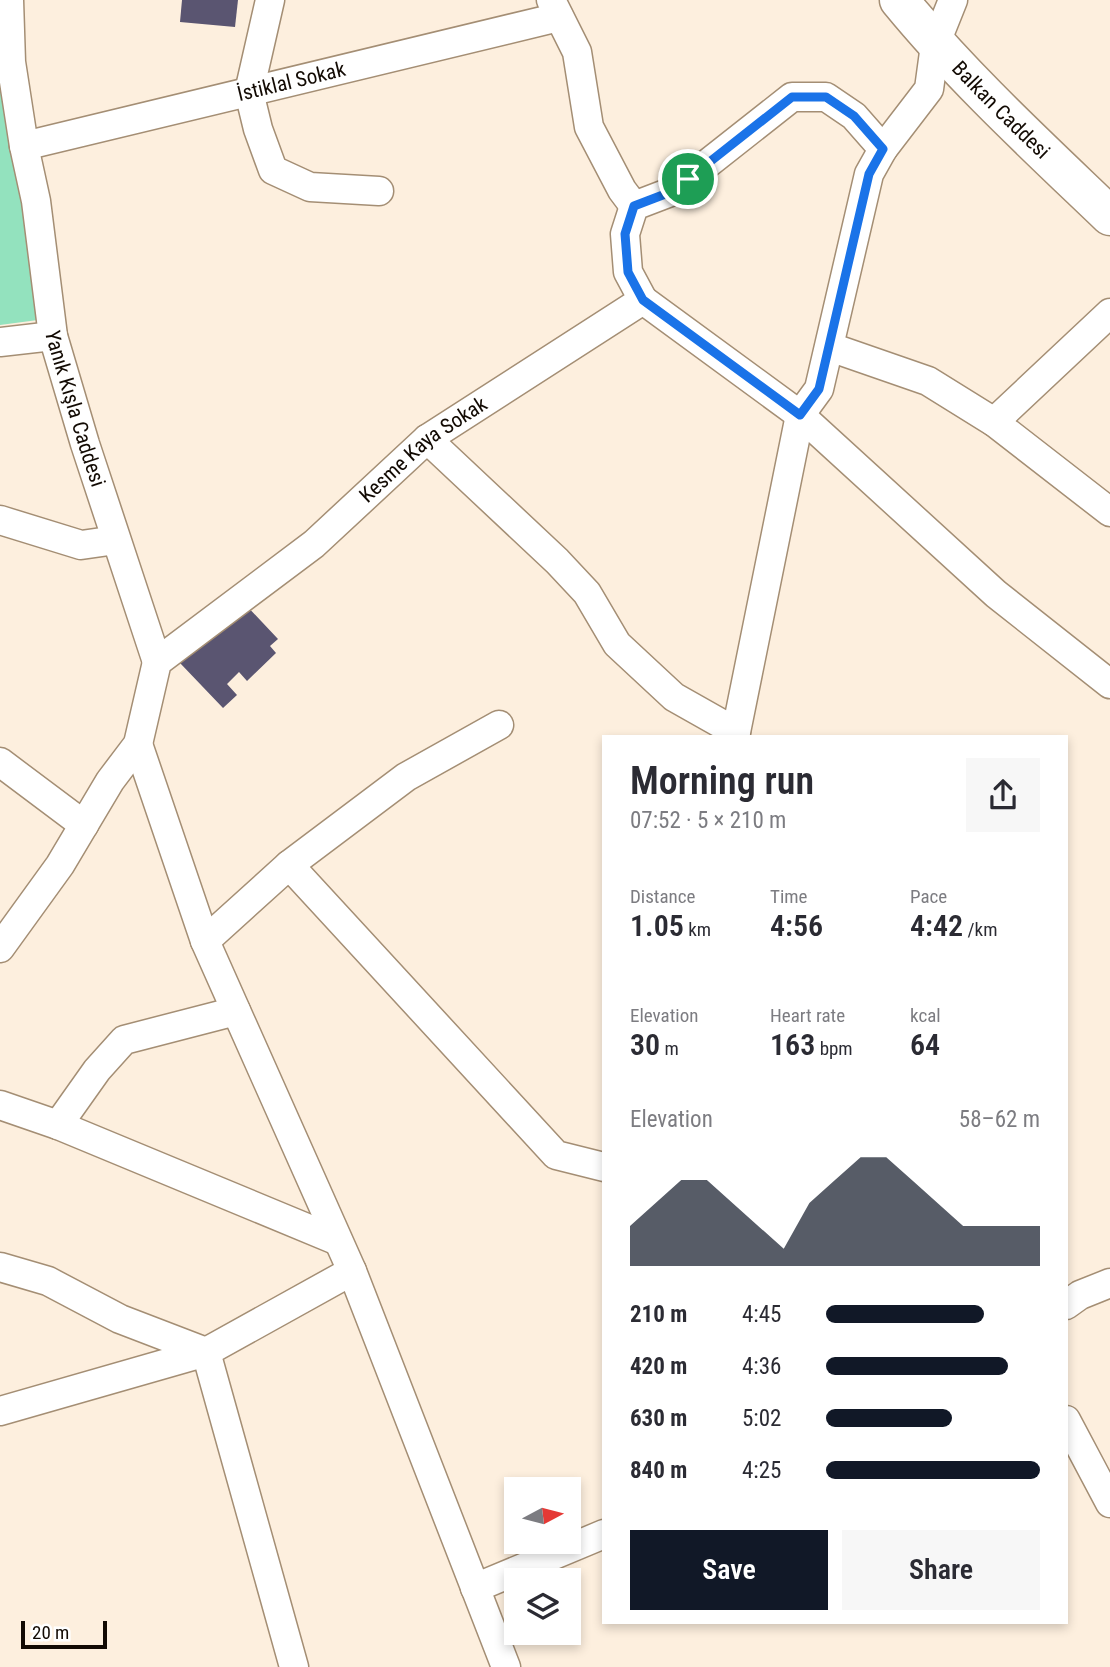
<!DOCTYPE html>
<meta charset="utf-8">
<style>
body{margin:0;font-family:"Roboto Condensed",sans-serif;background:#f7f7f7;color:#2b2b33;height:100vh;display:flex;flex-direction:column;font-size:26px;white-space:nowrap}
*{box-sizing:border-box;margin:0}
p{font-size:23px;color:#7c7c81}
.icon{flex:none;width:38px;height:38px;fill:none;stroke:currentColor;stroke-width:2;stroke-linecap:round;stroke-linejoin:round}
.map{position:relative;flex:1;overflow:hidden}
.side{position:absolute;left:602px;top:735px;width:466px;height:889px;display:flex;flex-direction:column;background:#fff;border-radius:0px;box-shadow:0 4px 10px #0003}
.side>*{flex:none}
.needle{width:46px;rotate:83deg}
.fabs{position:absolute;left:504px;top:1477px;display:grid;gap:14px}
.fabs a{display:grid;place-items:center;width:77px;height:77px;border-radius:0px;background:#fff;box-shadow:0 4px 10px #0003;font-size:35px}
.scale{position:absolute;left:21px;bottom:18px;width:86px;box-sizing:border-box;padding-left:7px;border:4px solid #120a03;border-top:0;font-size:19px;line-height:24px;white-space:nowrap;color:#120a03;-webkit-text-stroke:5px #fff;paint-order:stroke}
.pin{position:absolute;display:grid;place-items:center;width:60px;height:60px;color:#fff;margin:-30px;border:4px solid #fff;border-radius:50%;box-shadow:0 2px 7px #0007}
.round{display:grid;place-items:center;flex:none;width:74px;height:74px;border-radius:0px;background:#f7f7f7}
.headline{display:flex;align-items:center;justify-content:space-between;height:119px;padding:0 28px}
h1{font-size:38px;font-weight:600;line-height:52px}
.stats{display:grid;grid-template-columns:repeat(3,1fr);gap:10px;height:119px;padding:7px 28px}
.stats div{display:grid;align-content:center}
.stats b{font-size:30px;font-weight:600}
.stats small{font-size:19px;font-weight:400}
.stats p{font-size:19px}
.chart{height:196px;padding:14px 28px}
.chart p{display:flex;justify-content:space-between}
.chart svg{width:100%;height:126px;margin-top:7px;fill:#111827;opacity:.7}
.cta{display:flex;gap:14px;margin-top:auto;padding:14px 28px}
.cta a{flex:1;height:80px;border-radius:0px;background:#111827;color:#fff;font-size:28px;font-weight:600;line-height:80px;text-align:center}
.cta a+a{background:#f7f7f7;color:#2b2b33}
ul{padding:0 28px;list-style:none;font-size:23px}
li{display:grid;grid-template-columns:112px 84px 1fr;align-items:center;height:52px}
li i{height:18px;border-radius:9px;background:#111827}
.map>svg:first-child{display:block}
</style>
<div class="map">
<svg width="1110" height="1667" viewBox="0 0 1110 1667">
<rect width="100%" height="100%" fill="#fdefde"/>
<path fill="#93e2be" d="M0,64L53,318L0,325Z"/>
<g fill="#5a5571">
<path d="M182,0H238L235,27L180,22Z"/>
<path d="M244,603L278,639L270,646L276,653L247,681L239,672L227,684L237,695L223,708L180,663Z"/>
</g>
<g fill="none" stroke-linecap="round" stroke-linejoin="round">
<g stroke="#a48e74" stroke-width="31">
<g id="street">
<path id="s1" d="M9,0L11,62L24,146L36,201L53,336L85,444L157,662"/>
<path d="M270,0L249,92L258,129L273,170L310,187L379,191"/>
<path d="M551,0L577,52L589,127L622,190L634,206"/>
<path id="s2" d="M24,146L559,17"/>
<path d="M643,300L800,415L996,594L1110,684"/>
<path d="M0,342L53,336"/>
<path d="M830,347L928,381L994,422L1110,512"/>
<path d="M994,422L1110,313"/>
<path d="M427,439L557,561L587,593L617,644L674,697L736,732"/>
<path d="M0,520L81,545L116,540"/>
<path d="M735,737L800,415L819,389L869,174L883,149L929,89L935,45L953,0"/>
<path d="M0,762L84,825"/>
<path d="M289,865L556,1155L604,1167"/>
<path d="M205,941L289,865L406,777L499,725"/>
<path id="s3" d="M0,948L60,865L110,781L138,744L157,662L314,544L427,439L643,300L628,272L625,234L634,206L668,193L688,179L792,97H826L854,116L883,149"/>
<path d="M0,1105L58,1125L338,1241"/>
<path d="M58,1125L97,1070L124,1040L236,1011"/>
<path d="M0,1267L48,1281L120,1319L206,1352L294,1667"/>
<path d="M352,1271L506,1667"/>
<path d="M1066,1305L1080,1295L1110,1283"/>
<path d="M0,1411L206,1352L352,1271L205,941L138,744"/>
<path d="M1066,1420L1110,1503"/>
<path d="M475,1588L604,1534"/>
</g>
</g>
<g stroke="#a48e74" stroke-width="41">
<g id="secondary">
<path id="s4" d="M899,0C963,78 1037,146 1110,216"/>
</g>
</g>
<use href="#street" stroke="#fff" stroke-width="28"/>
<use href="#secondary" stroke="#fff" stroke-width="38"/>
</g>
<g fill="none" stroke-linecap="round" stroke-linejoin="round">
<g stroke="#fff" stroke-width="14">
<path id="route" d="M792,97H826L854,116L883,149L869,174L819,389L800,415L643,300L628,272L625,234L634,206L668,193L688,179Z"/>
</g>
<use href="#route" stroke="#1a73e8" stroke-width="9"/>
</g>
<g text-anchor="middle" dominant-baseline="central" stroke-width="7" stroke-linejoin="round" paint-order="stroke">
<g font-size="21" fill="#120a03" stroke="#fff">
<text stroke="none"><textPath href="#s2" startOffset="275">İstiklal Sokak</textPath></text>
<text stroke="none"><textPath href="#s4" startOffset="150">Balkan Caddesi</textPath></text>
<text stroke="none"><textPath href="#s1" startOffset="415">Yanık Kışla Caddesi</textPath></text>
<text stroke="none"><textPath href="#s3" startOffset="672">Kesme Kaya Sokak</textPath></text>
</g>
</g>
</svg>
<div class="fabs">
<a><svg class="needle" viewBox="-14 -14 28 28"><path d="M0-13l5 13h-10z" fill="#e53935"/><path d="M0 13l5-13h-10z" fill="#7c7c81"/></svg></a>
<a><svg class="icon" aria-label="layers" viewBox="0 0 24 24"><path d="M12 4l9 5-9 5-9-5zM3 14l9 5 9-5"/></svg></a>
</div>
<div class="scale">20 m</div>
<div class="pin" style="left:688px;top:179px;background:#1e9e55"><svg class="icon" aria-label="arrive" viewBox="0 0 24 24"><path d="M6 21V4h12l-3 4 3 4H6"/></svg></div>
<section class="side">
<div class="headline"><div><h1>Morning run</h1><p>07:52 · 5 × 210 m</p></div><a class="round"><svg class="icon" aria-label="share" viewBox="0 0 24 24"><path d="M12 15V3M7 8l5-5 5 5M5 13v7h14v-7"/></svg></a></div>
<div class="stats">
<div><p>Distance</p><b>1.05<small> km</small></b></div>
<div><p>Time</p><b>4:56</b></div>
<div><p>Pace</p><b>4:42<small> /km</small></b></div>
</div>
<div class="stats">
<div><p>Elevation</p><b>30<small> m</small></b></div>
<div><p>Heart rate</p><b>163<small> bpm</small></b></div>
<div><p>kcal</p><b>64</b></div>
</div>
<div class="chart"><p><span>Elevation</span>58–62 m</p>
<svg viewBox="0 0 160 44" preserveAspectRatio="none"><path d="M0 44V30L10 22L20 14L30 14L40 22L50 30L60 38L70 22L80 14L90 6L100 6L110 14L120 22L130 30L140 30L150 30L160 30V44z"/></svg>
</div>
<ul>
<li><b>210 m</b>4:45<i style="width:74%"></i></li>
<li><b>420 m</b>4:36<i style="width:85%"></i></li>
<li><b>630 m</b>5:02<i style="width:59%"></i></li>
<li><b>840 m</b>4:25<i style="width:100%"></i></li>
</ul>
<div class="cta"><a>Save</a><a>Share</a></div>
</section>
</div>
